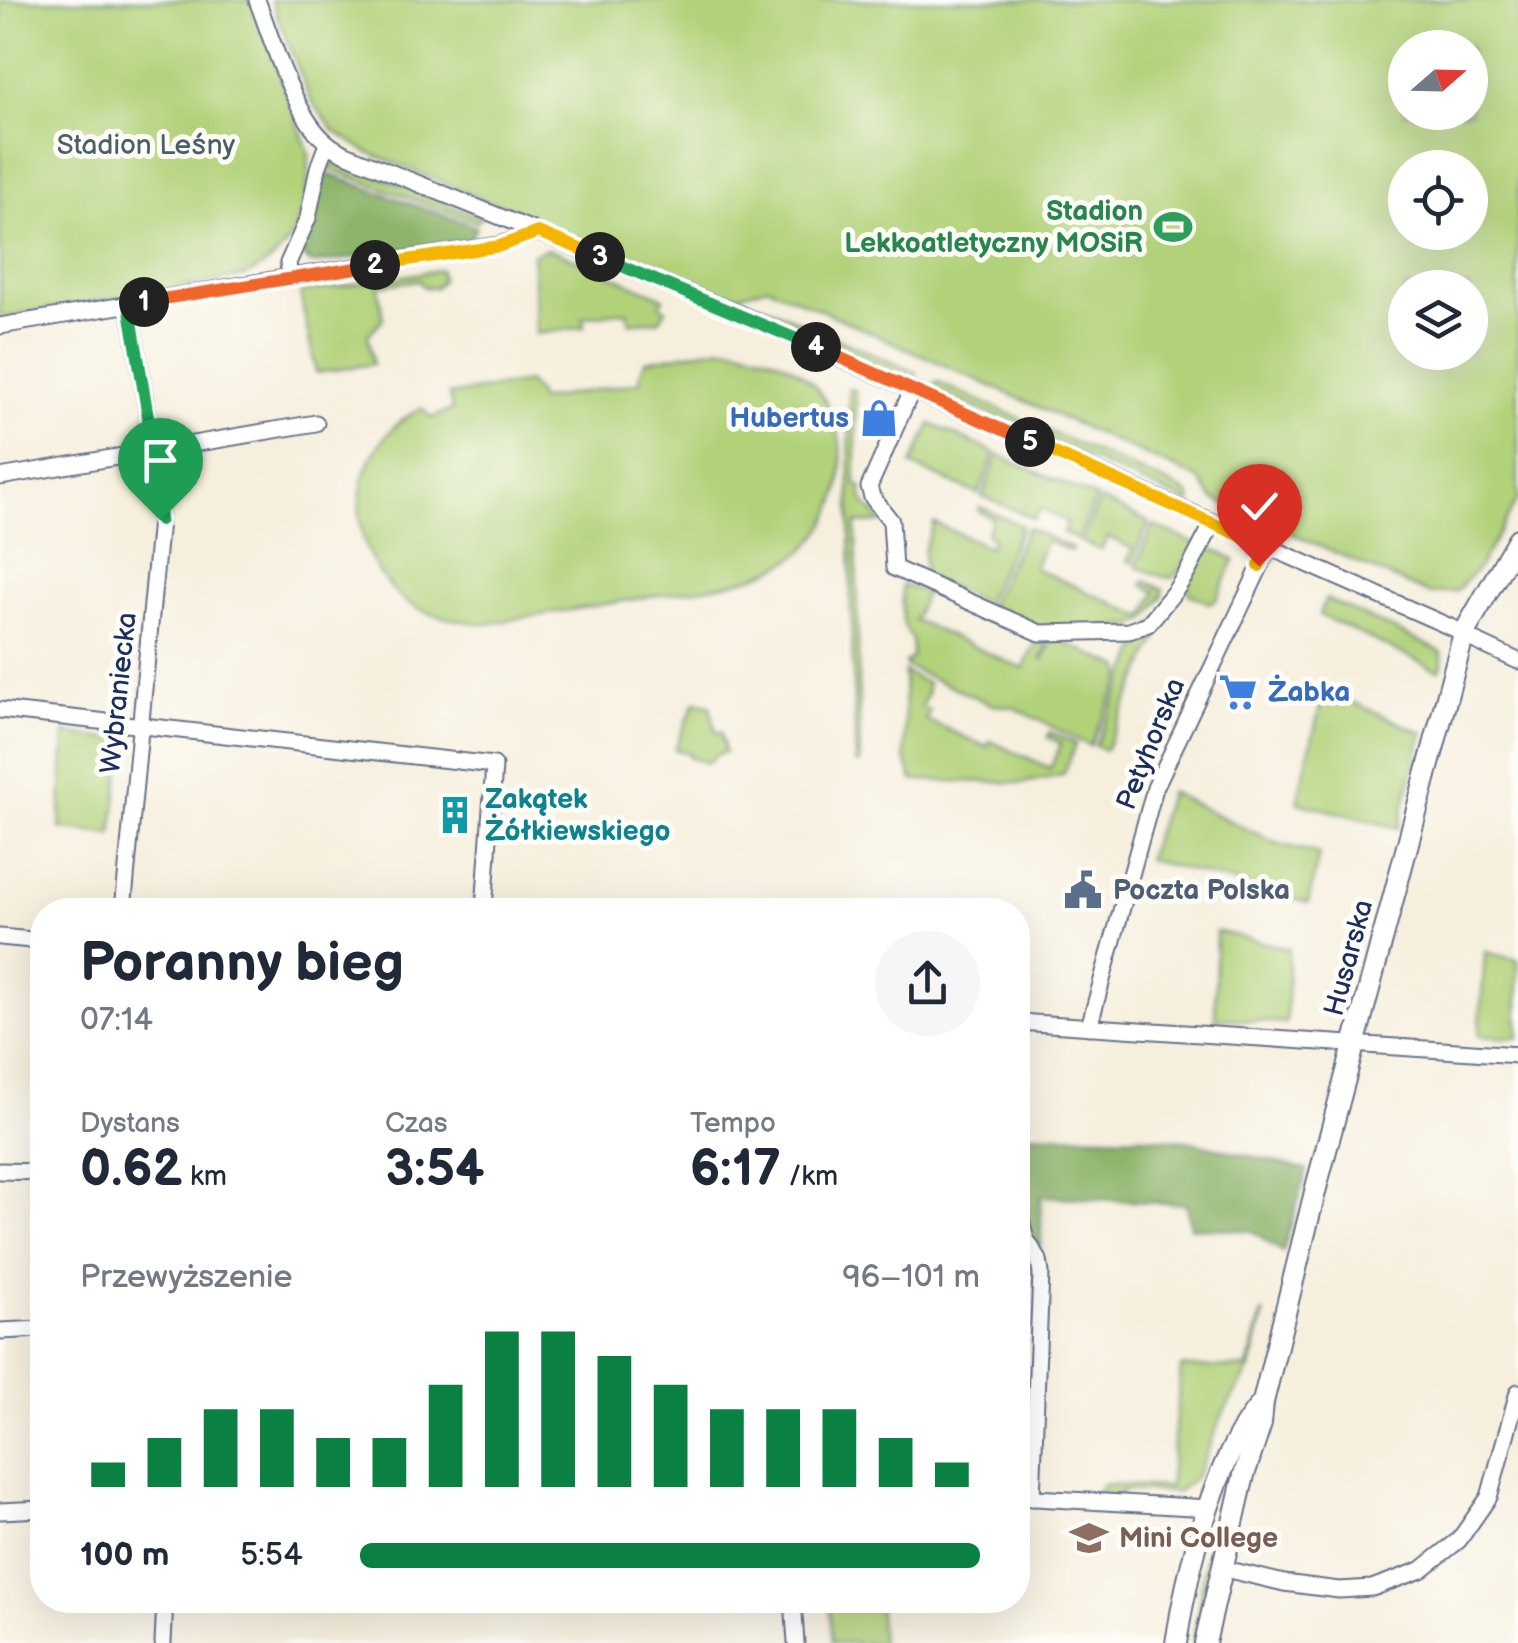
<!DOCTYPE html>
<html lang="pl">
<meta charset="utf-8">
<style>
body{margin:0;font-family:"Balsamiq Sans",sans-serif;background:#f6f6f7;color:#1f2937;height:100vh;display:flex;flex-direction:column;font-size:38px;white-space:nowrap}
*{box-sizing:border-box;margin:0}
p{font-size:32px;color:#747a83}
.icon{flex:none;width:55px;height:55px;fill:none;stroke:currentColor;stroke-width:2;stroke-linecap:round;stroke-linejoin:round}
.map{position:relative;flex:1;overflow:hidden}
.sheet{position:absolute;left:30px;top:898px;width:1000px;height:715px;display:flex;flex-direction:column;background:#fff;border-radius:40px;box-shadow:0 10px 40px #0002}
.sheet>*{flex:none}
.needle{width:65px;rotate:70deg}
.buttons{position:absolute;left:1388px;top:30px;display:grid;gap:20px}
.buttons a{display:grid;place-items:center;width:100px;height:100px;border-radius:50%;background:#fff;box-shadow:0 10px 40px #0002;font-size:50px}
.pin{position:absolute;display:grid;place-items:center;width:85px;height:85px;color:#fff;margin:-102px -42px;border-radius:50% 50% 50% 0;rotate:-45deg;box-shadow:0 0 10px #0007}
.pin .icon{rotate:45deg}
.km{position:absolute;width:50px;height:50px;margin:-25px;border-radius:50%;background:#222;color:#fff;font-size:28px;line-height:50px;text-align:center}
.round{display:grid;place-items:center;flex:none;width:105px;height:105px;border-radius:52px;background:#f6f6f7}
.head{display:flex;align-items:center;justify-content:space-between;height:170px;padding:0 50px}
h1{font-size:55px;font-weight:700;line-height:75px}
.metrics{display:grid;grid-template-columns:repeat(3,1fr);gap:15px;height:170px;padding:10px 50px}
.metrics div{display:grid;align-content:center}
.metrics b{font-size:50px;font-weight:700}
.metrics small{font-size:28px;font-weight:400}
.metrics p{font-size:28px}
.chart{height:280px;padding:20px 50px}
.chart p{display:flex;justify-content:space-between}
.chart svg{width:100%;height:180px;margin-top:10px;stroke:#0b8043;stroke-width:6}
ul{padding:0 50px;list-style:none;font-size:32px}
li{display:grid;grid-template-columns:160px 120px 1fr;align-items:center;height:75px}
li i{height:25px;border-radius:12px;background:#0b8043}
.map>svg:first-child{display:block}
</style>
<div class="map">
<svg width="1518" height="1643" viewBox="0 0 1518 1643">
<rect width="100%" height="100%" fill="#fdfcf7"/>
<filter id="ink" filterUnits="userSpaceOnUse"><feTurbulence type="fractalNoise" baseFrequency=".01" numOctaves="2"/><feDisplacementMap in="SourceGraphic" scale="20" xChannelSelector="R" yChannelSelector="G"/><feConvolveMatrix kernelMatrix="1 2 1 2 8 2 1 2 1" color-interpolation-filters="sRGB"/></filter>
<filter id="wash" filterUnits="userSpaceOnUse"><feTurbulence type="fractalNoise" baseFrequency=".0048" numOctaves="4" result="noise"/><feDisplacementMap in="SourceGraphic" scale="40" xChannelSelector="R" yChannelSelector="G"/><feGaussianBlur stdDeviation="2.25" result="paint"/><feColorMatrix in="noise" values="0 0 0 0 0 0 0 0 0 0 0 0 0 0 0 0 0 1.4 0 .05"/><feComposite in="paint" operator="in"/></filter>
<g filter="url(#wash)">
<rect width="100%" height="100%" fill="#f6efdd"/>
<g fill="#b2d27a" stroke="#66806c" stroke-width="2.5" fill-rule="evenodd">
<path d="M0,0H252L309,153C310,191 303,233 273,259C265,266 254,271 245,276L0,318Z"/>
<path d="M271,0H1518V499L1479,567L1456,591L1429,594L1213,499L1199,479L767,286L740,295L722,297L367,152L333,130L310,99ZM1405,48H1470V112H1405ZM1405,168H1470V232H1405ZM1405,288H1470V352H1405Z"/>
<path d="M338,161L482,217L477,222L327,168L332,162Z"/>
<path d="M546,249L558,252L664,298L660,306L666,309L660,320L630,323L627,311L583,317L584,327L536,334L533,254Z"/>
<path d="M440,270L442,280L435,288L424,287L418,280L378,286L383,319L368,335L373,364L316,373L300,293Z"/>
<path d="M760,304L916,373L917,377L911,380L757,312L754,307Z"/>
<path d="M722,347C752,348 792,361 813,384C854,430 851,510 803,551C781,569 753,578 726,584L486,624C459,621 428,617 405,601C395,594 386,582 379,572C341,516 360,438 422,408L431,418L452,410L449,395L527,382L537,393L539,400L640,382V373L646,361Z"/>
<path d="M937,382L1182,490L1189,495L1191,502L1189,503L935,390L933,386Z"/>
<path d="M849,388L856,391V485L862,487C860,505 872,510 883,522L856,524L860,763H856L851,611Z"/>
<path d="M931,424L995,453L978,494L911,465Z"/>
<path d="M998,455L1096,498L1078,540L1063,533L1067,522L1040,509L1034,519L982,496Z"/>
<path d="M1100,500L1149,522L1132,563L1127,561L1132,548L1108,537L1101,550L1081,542Z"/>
<path d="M980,507L1022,526L985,603L924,576V550L934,523L989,547L993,538L986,534L993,518L978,511Z"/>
<path d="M1153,525L1196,544C1175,586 1176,583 1136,566Z"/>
<path d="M1027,528L1072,548L1071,551L1046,541L1034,568L1144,617L1156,592L1143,585L1145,581L1163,589V595L1147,619L1134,626L1038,628L989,605Z"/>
<path d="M1207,547L1235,559L1216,600L1209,603L1190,594L1188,586Z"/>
<path d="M902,585L932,592L931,595L925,593L914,620L1023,669L1037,640L1047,645L1041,659L1043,660L1053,640H1059L1120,667L1123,675L1090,746L1013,707L993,705L907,667L905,663L912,657V639C899,625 902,604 902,585Z"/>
<path d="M1326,599L1438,650L1442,654V666L1439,671L1319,615Z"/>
<path d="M1172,607L1105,750L1095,746L1145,633Z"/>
<path d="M904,672L928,684L926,690L928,692L921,707L929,711L926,720L987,747L990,741L1050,768L1061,744L1048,737L1050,732L1076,744L1063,775L1023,783L913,780L905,759Z"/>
<path d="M1324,690L1423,733L1398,828L1297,802Z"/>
<path d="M695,702L710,705L716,732H721L725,752L718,754L707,763L689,757L690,754L675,749Z"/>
<path d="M65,733L124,741L112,835L60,828Z"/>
<path d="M1169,792L1276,843L1319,854L1308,903L1147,859Z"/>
<path d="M1216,931L1289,949L1286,1023L1215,1018Z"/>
<path d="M1485,952L1518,960V1038L1479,1036Z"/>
<path d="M1262,1313L1264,1314L1250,1369L1222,1415L1200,1470L1195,1477L1177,1492L1122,1490L1121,1495L1096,1494L1103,1484L1169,1487L1181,1367L1248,1368Z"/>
<path d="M1251,1422L1197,1643H1193L1208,1542L1219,1505Z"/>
<path d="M829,1600H878L881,1643H832Z"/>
</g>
<g fill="#8db46a" stroke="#547264" stroke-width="2.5">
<path d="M325,173L476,227L470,240L313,264L303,256L302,247L317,210Z"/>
<path d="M1018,1134L1143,1137L1183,1140L1307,1170L1283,1252L1252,1231L1190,1227L1186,1204L1041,1196V1246L1033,1240L1025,1209L1018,1200Z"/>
</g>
</g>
<g filter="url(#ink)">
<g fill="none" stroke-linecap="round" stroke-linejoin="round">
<g stroke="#68728a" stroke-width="19">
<g id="minor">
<path d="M257,0C272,39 293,112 324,140C335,151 351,156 365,162L740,314L1464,633L1475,641L1518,661"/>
<path d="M290,277L288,263L308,218L318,168L327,144"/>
<path d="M0,326L290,277L500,245L538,232"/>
<path d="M912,390L869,487L872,497L891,521L894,568L1040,633L1129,631L1148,624L1175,591L1187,573L1213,523"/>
<path d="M0,477L316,423"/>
<path d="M0,710L494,765L484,910"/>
<path d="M123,910L160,520L154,452L129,304"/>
<path d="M0,937L42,941"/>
<path d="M1018,1022L1518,1055"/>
<path d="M1089,1027L1155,788L1269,548"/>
<path d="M0,1171L42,1172"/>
<path d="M1018,1211L1026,1239L1039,1260L1041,1273L1032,1498"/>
<path d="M0,1331L42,1329"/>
<path d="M1018,1497L1209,1508"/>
<path d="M0,1511L42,1509"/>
<path d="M1221,1568L1284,1583L1339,1590L1372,1588L1421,1570L1459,1540L1489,1497L1518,1392"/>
<path d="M793,1600L796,1643"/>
<path d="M163,1643L165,1600"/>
</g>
</g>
<g stroke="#68728a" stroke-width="24">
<g id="secondary">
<path d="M1176,1643C1187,1571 1214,1457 1263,1402"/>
<path d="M1205,1643L1244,1475L1261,1424L1263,1402L1317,1184L1464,633L1518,539"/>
</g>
</g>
<use href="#minor" stroke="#fff" stroke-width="15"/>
<use href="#secondary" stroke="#fff" stroke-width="20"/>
</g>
</g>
<g fill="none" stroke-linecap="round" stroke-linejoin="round" filter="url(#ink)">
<g stroke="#fff" stroke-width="20">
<path id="split-1" d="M144,302L129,304L154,452L160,520"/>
</g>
<g stroke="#fff" stroke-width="20">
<path id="split-2" d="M144,302L375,265"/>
</g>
<g stroke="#fff" stroke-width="20">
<path id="split-3" d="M375,265L500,246L538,232L600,257"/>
</g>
<g stroke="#fff" stroke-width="20">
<path id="split-4" d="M600,257L816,347"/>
</g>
<g stroke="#fff" stroke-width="20">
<path id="split-5" d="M816,347L1030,442"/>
</g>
<g stroke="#fff" stroke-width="20">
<path id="split-6" d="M1030,442L1268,548L1259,566"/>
</g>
<use href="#split-1" stroke="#22a559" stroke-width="12"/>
<use href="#split-2" stroke="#f0652b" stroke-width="12"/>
<use href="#split-3" stroke="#f5b400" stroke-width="12"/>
<use href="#split-4" stroke="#22a559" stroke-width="12"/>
<use href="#split-5" stroke="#f0652b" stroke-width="12"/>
<use href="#split-6" stroke="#f5b400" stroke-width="12"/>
</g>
<defs>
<g id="stadium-bare" transform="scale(3)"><path d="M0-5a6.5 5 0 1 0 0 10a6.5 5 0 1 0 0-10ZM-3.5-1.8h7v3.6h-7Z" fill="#2e9e5b" stroke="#fdfcf7" stroke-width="2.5" paint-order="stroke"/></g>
<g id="shop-bare" transform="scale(3)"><path d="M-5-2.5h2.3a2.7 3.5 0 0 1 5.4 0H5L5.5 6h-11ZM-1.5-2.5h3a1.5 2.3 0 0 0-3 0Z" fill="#3f7fe0" stroke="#fdfcf7" stroke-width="2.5" paint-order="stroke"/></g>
<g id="supermarket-bare" transform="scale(3)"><path d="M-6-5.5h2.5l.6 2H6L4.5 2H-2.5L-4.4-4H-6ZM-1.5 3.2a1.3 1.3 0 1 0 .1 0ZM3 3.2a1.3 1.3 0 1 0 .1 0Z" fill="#3f7fe0" stroke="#fdfcf7" stroke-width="2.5" paint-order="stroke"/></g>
<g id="building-bare" transform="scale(3)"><path d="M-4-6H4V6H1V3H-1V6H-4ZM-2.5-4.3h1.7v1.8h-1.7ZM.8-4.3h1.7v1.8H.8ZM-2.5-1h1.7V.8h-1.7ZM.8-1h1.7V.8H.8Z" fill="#0f9aa8" stroke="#fdfcf7" stroke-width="2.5" paint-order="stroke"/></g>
<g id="civic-bare" transform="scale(3)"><path d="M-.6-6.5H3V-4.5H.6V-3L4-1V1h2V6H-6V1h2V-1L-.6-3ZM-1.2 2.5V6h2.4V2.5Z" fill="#5c6f8a" stroke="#fdfcf7" stroke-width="2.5" paint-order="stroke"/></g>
<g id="school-bare" transform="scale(3)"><path d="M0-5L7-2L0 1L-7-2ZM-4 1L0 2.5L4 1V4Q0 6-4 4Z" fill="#8d6e63" stroke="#fdfcf7" stroke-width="2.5" paint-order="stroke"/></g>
</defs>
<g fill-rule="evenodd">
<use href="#stadium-bare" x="1173" y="227"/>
<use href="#shop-bare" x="879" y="418"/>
<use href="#supermarket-bare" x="1238" y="692"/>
<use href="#building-bare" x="455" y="815"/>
<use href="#civic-bare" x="1083" y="890"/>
<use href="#school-bare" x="1089" y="1538"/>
</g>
<g text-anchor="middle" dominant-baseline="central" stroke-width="10" stroke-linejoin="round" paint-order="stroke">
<g font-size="28" fill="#486066" stroke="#fdfcf7">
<text x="146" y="145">Stadion Leśny</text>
</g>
<g font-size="28" font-weight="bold" fill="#27864d" stroke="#fdfcf7" text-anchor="end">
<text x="1143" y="211">Stadion<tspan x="1143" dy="32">Lekkoatletyczny MOSiR</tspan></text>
</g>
<g font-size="28" font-weight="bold" fill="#366cbe" stroke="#fdfcf7" text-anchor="end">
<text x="849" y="418">Hubertus</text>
<text x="1268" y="692" text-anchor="start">Żabka</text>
</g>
<g font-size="28" fill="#1b2f5e" stroke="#fdfcf7">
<text transform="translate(119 693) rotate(-84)">Wybraniecka</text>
<text transform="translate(1151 744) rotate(-68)">Petyhorska</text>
<text transform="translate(1349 958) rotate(-75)">Husarska</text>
</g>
<g font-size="28" font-weight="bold" fill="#0d838f" stroke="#fdfcf7" text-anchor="start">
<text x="485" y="799">Zakątek<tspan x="485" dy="32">Żółkiewskiego</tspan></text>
</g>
<g font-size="28" font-weight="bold" fill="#4e5e75" stroke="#fdfcf7" text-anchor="start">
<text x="1113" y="890">Poczta Polska</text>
</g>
<g font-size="28" font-weight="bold" fill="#785e54" stroke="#fdfcf7" text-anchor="start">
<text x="1119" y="1538">Mini College</text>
</g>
</g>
</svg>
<div class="buttons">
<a><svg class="needle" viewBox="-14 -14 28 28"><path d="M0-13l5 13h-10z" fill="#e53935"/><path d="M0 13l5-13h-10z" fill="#747a83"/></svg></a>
<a><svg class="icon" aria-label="locate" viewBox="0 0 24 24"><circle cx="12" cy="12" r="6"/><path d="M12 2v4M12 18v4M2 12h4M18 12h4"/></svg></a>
<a><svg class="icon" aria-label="layers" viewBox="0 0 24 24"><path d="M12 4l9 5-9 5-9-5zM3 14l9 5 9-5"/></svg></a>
</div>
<div class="pin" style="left:160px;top:520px;background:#1e9e55"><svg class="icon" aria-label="arrive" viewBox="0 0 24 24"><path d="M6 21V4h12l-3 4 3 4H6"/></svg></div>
<div class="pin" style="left:1259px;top:566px;background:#d93025"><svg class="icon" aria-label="check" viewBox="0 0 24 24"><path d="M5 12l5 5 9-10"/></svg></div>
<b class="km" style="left:144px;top:302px">1</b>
<b class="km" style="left:375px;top:265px">2</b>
<b class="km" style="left:600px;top:257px">3</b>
<b class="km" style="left:816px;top:347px">4</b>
<b class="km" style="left:1030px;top:442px">5</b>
<section class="sheet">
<div class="head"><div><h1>Poranny bieg</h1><p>07:14</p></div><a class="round"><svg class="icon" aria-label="share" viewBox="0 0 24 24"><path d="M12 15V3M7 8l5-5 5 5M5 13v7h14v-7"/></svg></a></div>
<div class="metrics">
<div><p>Dystans</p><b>0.62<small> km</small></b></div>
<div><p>Czas</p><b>3:54</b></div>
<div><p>Tempo</p><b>6:17<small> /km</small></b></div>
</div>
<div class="chart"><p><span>Przewyższenie</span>96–101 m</p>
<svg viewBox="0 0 160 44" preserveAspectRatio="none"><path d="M5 44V38M15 44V32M25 44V25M35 44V25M45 44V32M55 44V32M65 44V19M75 44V6M85 44V6M95 44V12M105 44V19M115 44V25M125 44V25M135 44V25M145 44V32M155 44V38"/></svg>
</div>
<ul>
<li><b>100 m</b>5:54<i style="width:100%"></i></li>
</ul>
</section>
</div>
